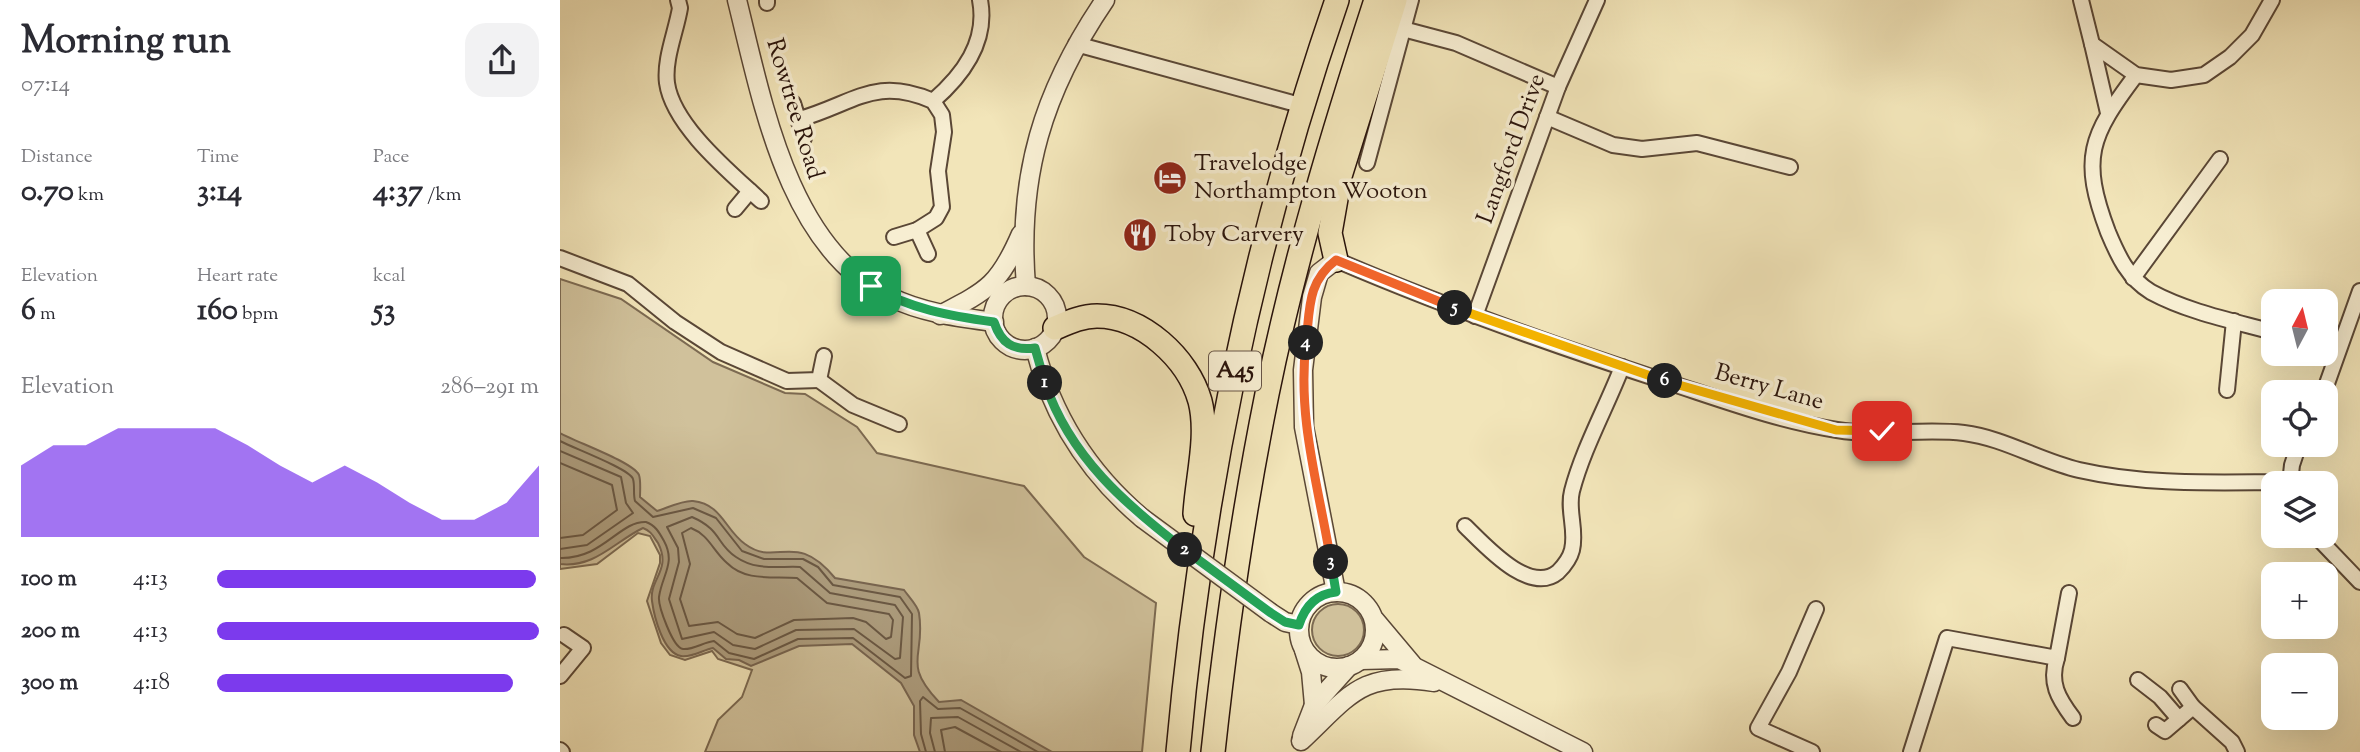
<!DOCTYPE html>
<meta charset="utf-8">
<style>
body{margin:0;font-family:"Sorts Mill Goudy",serif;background:#f2f2f3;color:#2b2b33;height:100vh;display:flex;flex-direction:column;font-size:26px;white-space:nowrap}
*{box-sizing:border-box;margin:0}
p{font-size:23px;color:#7c7c81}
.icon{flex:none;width:38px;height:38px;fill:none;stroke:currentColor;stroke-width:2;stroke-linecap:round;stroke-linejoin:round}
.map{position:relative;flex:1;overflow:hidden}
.panel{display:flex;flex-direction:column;background:#fff;width:560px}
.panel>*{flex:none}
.needle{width:46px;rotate:7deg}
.tools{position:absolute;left:1701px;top:289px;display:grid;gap:14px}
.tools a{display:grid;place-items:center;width:77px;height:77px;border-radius:14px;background:#fff;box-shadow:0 7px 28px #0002;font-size:35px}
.pin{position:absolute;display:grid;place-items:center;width:60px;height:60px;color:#fff;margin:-30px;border-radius:14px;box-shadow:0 4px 10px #0006}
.km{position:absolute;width:35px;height:35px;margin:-18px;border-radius:50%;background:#222;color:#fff;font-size:19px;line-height:35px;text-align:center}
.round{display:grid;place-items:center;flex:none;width:74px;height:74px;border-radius:21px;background:#f2f2f3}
.overview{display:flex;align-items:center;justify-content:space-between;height:119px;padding:0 21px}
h1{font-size:38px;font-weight:700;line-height:52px}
.stats{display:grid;grid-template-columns:repeat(3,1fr);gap:10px;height:119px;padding:7px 21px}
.stats div{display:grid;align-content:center}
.stats b{font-size:30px;font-weight:700}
.stats small{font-size:19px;font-weight:400}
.stats p{font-size:19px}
.chart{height:196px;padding:14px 21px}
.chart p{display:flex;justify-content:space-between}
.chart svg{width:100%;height:126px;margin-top:7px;fill:#7c3aed;opacity:.7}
ul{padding:0 21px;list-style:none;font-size:23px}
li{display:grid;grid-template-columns:112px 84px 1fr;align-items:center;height:52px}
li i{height:18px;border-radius:9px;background:#7c3aed}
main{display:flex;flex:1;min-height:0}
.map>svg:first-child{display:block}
</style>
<main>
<section class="panel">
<div class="overview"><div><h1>Morning run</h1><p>07:14</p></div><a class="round"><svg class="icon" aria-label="share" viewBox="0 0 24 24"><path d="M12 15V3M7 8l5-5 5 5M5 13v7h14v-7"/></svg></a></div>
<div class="stats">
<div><p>Distance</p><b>0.70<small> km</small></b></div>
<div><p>Time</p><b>3:14</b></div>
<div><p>Pace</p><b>4:37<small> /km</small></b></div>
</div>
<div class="stats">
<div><p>Elevation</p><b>6<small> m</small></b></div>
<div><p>Heart rate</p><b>160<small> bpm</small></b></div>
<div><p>kcal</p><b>53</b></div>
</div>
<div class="chart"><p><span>Elevation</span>286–291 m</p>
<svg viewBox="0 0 160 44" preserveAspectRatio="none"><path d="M0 44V19L10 12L20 12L30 6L40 6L50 6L60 6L70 12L80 19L90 25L100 19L110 25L120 32L130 38L140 38L150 32L160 19V44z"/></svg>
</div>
<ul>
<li><b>100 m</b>4:13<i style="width:99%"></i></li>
<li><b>200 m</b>4:13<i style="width:100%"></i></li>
<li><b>300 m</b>4:18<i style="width:92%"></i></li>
</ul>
</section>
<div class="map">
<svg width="1800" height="752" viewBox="0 0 1800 752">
<rect width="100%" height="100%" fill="#f2e5b9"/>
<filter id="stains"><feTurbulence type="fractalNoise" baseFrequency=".00286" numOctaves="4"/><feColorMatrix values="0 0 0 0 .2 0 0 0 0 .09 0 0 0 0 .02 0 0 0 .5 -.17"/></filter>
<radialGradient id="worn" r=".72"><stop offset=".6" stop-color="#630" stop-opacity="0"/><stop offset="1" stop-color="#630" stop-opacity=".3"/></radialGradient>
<g fill="#d0c19b" stroke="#7c6a52" stroke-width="2">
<path d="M0,279L61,299L153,362L225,393L245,394L297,427L317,453L464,486L524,557L596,603L582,752H145L158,720L182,697L192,670L158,659L152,651L125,660L110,655L101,643L87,601L100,563V555L90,536L78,533L37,564L0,569Z"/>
<circle cx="778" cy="630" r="26"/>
</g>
<path fill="#ad9d7e" stroke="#786550" stroke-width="2" d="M0,433C16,442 73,462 79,475C81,481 80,491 80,497L97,511C107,508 123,500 133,501C162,504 165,530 185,544C217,568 235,529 275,578L344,590C349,597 358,606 359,613C366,657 341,662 379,702L401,700L492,752H360L354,735V706L341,683L292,644L239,646L191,666L179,660L166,659L153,648C143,650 131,658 121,656C103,653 94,616 92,601C89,579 112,570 98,543C93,536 91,531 83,528C54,542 35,568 0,564Z"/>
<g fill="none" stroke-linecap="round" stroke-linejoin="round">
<g stroke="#6a5844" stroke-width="2">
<path d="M0,441C13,448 70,469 73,479C75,486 73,494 75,501L93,517L133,508L156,518L182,551L204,559H243L258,567L273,585L340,597L352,614L351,676L345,678L293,638L238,639L194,659L169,653L154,641C144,642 133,650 123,649C113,648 98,606 99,597C102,575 116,563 104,541C99,532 95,525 86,522C59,521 43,559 0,558"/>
<path d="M0,451L61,477L66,503L73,513L27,545L0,549"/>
<path d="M0,463L52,485L57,510L23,535L0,538"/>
<path d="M132,517C162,530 156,544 176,557C196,571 218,566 240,567L270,593L335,605L343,617L340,658L335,659L294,629L236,630L195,649L173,645L154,632L122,639L109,599L119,562L118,548L107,527Z"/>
<path d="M131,528C149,535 153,551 167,563C186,582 213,576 237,578L267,603L329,614L333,620L331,637L326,639L306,622L293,618L234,620L195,638L177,634L158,622L129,626L120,599L130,564L122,533Z"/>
<path d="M366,752L361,734L360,701L363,697L378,709L400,708L478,752"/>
<path d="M375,752L370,733L371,718L398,717L461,752"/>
<path d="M385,752L381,730L395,727L441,752"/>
</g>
<g stroke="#5a4736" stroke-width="18">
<g id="minor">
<path d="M118,0L120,8C116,32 104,59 107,83C113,126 171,173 201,201"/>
<path d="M207,0V3"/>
<path d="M1521,0L1532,44L1576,75L1611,80L1644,75L1670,57L1692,35L1712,0"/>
<path d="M843,29L896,43L998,87"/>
<path d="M516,44L740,105"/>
<path d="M1532,44L1548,113"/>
<path d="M1576,75C1530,136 1520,158 1548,232C1558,256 1568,278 1591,292C1628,312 1673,321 1713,332"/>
<path d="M373,101C403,75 428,42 420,0"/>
<path d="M233,103L244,138"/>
<path d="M987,117L1053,145L1082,149L1137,143L1230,167"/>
<path d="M240,119C295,103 315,76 373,101L382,115L384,132L378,171L382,207L376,218L357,230L334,237"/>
<path d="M807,163L851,0"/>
<path d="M175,209L190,191"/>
<path d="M357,230L368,254"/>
<path d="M0,258L68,284L115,322L161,352L227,381L259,380L264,356"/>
<path d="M776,260C883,306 993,345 1104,381C1160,399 1218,421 1277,430C1319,437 1362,428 1404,433C1444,438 1480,461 1519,470C1589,486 1659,482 1730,482"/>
<path d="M1573,278L1660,159"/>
<path d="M915,316L998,87L1037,0"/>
<path d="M259,380L293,405L339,424"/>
<path d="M1667,390L1674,321"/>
<path d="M1764,392L1800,291"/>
<path d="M1730,483L1732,465L1739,444"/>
<path d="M905,526C924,544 969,596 998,572C1004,566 1010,558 1012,550C1017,530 1007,510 1012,491C1023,449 1046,408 1062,367"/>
<path d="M1756,536L1800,582"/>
<path d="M1497,658C1489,683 1498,698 1513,718"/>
<path d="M0,676L23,648L4,635"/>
<path d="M1578,680L1600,697L1619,719"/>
<path d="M1620,689L1633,707"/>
<path d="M1596,725L1605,731L1633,707L1672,742L1677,752"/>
<path d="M0,750L2,752"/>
<path d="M1252,752L1198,728L1229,672L1256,609"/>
<path d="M1351,752L1387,638L1497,658L1509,593"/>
</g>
</g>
<g stroke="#5a4736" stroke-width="21">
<g id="tertiary">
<path d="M177,0C202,100 228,249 330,297C363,313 398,317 434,322"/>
<path d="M466,286C457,176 483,91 545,0"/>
<circle cx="465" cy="318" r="32"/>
<path d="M380,315C428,290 439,285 461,234"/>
<path d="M475,348C492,416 529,473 582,518"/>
<circle cx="777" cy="630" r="38"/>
<path d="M776,592L744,427L743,370L752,297L759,273L776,260"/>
<path d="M711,613L725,622L739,625"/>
<path d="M815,620L852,664"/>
<path d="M744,650L751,672L754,705"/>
<path d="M801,660L839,659L1023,752"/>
<path d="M742,736L754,705L789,666"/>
<path d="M741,741C790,695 802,670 874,682"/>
</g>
</g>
<g stroke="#28120a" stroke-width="26">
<g id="trunk">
<path d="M776,260L770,233L780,176L835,0"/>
<path d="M495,328C509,322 522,316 537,316C582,316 628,358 640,401C649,436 637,478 635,514"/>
<path d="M618,752C641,496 693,243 777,0"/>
<path d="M653,752C666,632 683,513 707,394C734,261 774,129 816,0"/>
</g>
</g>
<use href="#minor" stroke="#f7eed2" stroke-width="14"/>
<use href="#tertiary" stroke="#f7eed2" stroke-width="18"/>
<use href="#trunk" stroke="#f2e5b9" stroke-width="23"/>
<g stroke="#5a4736" stroke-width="21" stroke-linecap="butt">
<path id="tertiary-bridge" d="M582,518L711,613"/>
</g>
<use href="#tertiary-bridge" stroke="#f7eed2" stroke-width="18"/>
</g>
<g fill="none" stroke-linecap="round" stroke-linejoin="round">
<g stroke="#fff" stroke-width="14">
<path id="split-1" d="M311,286C350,309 390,316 434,322C441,343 453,351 475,348L485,383"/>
</g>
<g stroke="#fff" stroke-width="14">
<path id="split-2" d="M485,383C510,457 566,505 625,550"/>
</g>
<g stroke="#fff" stroke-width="14">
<path id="split-3" d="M625,550L711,613L725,622L739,625C745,606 756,594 776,592L771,562"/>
</g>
<g stroke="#fff" stroke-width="14">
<path id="split-4" d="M746,343C737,419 759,488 771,562"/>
</g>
<g stroke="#fff" stroke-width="14">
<path id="split-5" d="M746,343C750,309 747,282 776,260L895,308"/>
</g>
<g stroke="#fff" stroke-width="14">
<path id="split-6" d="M895,308L1105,381"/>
</g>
<g stroke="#fff" stroke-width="14">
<path id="split-7" d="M1105,381L1276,430L1322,431"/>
</g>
<use href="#split-1" stroke="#22a559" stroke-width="9"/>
<use href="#split-2" stroke="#22a559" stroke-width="9"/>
<use href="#split-3" stroke="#22a559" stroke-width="9"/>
<use href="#split-4" stroke="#f0652b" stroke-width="9"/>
<use href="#split-5" stroke="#f0652b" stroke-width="9"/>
<use href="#split-6" stroke="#f5b400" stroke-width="9"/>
<use href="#split-7" stroke="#f5b400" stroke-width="9"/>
</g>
<defs>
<g id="hotel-disc" transform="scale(1.75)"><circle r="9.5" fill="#8f2418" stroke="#f7eed2"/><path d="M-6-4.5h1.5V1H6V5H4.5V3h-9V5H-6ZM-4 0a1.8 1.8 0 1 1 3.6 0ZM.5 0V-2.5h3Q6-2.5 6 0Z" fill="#fff"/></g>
<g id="restaurant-disc" transform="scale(1.75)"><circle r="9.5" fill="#8f2418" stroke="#f7eed2"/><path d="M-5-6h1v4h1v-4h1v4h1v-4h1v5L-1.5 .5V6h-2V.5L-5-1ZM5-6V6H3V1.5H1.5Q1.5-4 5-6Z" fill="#fff"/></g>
</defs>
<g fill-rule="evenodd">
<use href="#hotel-disc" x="610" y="178"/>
<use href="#restaurant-disc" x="580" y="235"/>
</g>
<g text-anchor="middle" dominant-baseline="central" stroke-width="7" stroke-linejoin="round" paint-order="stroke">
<rect fill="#f7eed2" stroke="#665446" stroke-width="2" x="649" y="351.5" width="52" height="39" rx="5"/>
<g font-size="23" font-weight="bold" fill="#28120a">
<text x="675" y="371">A45</text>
</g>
<g font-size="24" fill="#28120a" stroke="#f7eed2">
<text transform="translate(234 109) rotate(73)">Rowtree Road</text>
<text transform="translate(952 149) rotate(-70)">Langford Drive</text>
<text transform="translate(1209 388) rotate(16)">Berry Lane</text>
</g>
<g font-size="24" fill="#28120a" stroke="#f7eed2" text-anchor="start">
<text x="634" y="164">Travelodge<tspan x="634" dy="28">Northampton Wooton</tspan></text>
<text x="604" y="235">Toby Carvery</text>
</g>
</g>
<rect width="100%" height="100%" filter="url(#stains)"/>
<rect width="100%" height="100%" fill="url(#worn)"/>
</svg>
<div class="tools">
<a><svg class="needle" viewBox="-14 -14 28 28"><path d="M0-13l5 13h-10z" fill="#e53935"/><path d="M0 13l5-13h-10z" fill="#7c7c81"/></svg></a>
<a><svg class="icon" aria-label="locate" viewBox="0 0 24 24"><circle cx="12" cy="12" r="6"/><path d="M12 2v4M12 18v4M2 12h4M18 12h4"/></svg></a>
<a><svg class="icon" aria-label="layers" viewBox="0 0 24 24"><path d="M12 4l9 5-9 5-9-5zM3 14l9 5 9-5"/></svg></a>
<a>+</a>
<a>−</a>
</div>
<div class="pin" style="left:311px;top:286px;background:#1e9e55"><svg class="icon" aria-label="arrive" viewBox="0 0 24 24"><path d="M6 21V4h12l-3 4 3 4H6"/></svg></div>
<div class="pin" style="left:1322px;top:431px;background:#d93025"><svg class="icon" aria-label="check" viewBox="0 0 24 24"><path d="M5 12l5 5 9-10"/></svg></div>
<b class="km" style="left:485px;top:383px">1</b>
<b class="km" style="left:625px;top:550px">2</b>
<b class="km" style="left:771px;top:562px">3</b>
<b class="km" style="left:746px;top:343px">4</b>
<b class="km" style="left:895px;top:308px">5</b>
<b class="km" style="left:1105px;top:381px">6</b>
</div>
</main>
